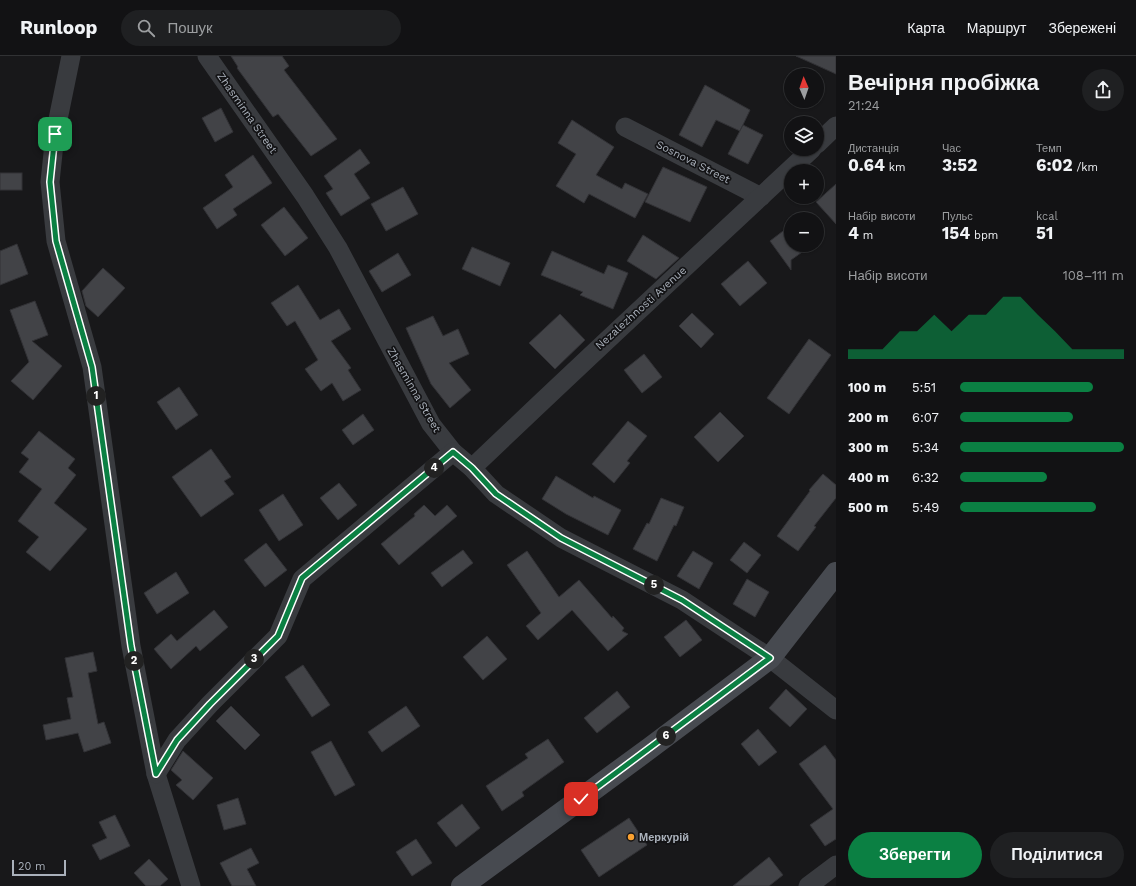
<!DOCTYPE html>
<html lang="uk">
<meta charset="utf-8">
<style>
body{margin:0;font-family:"Work Sans",sans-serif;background:#1f2022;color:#f1f3f6;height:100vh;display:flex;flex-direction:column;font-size:15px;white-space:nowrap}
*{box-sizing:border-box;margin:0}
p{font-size:13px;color:#9c9ea0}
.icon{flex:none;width:22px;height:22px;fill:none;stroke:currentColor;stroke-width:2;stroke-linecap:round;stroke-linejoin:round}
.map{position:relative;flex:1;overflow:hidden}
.details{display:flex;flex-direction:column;background:#121214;width:300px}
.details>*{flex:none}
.needle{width:26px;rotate:358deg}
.controls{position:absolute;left:784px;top:12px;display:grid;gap:8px}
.controls a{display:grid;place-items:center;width:40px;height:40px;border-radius:50%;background:#121214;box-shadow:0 1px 3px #0004,0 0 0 1px #313234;font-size:20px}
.scale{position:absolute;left:12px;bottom:10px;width:54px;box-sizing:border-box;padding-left:4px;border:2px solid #aab1bb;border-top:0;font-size:11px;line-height:14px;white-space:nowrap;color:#aab1bb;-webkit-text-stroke:3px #131315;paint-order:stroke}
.pin{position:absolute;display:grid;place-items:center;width:34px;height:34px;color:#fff;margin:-17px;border-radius:8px;box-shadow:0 2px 6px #0006}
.km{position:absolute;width:20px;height:20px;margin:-10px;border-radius:50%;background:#222;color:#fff;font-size:11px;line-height:20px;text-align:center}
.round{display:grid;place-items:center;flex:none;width:42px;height:42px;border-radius:21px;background:#1f2022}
.headline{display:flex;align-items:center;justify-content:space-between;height:68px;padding:0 12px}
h1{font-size:22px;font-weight:700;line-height:30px}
.metrics{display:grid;grid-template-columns:repeat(3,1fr);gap:6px;height:68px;padding:4px 12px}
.metrics div{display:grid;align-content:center}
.metrics b{font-size:17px;font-weight:700}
.metrics small{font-size:11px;font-weight:400}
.metrics p{font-size:11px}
.chart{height:112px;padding:8px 12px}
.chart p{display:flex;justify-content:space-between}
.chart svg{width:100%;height:72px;margin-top:4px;fill:#0b8043;opacity:.7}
.button{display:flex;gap:8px;margin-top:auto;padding:8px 12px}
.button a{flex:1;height:46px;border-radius:24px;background:#0b8043;color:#fff;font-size:16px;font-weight:700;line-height:46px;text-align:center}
.button a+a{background:#1f2022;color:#f1f3f6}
ul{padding:0 12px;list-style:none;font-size:13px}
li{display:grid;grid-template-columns:64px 48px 1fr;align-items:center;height:30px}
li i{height:10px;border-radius:5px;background:#0b8043}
header{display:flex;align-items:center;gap:24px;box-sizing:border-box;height:56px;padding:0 20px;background:#121214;border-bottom:1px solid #313234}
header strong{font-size:19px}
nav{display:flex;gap:22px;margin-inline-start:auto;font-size:14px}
.search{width:280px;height:36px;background:#1f2022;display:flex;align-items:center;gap:10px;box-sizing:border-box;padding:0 14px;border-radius:22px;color:#9c9ea0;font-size:15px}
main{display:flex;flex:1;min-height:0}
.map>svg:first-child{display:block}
</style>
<header>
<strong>Runloop</strong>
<div class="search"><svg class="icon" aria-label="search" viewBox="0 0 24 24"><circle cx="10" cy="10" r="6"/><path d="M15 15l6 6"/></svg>Пошук</div>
<nav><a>Карта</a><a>Маршрут</a><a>Збережені</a></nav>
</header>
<main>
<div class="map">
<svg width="836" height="830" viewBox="0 0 836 830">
<rect width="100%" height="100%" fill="#18181a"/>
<g fill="#424347" stroke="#323236">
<path d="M231,0H282L289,10L284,14L337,83L311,100L278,58L273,61L237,12L238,11Z"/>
<path d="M796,0H836V18Z"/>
<path d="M705,29L750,54L740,75L716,64L702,91L679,79Z"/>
<path d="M221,52L233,76L215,86L202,62Z"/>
<path d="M572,64L614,91L596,119L622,133L625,127L648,138L635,162L589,138L584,147L556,130L576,98L558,87Z"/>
<path d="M743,69L763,79L748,108L728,98Z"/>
<path d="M360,93L370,107L354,118L370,142L341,160L326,137L333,133L324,120Z"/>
<path d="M253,99L272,127L233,153L237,159L217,173L203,152L233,131L225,119Z"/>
<path d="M663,111L707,131L690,166L645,146Z"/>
<rect x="0" y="117" width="22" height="17"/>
<path d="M836,128V168L816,146Z"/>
<path d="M403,131L418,158L386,175L371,148Z"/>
<path d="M284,151L308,182L285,200L261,169Z"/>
<path d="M791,169V189H812L791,204V214L770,185Z"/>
<path d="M643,179L679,202L656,223L627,205Z"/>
<path d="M17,188L28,218L0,229V195Z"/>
<path d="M472,191L510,207L500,230L462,213Z"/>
<path d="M552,195L604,218L608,209L628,217L613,253L580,239L583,236L541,219Z"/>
<path d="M398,197L411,219L382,236L369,215Z"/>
<path d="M748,205L767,227L740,250L721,228Z"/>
<path d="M103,212L125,232L98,261L86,250L82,235Z"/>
<path d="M298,229L320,264L339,253L351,273L331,285L351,312L348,314L361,334L343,345L332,327L321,335L305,313L318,304L295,265L287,270L271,247Z"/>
<path d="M35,245L48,279L32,285L62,310L33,344L11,325L29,306L10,254Z"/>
<path d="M692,257L714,278L701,292L679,270Z"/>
<path d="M560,258L585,284L555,313L529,287Z"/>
<path d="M433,260L443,280L458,273L469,298L449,307L471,334L450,352L431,328L406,272Z"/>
<path d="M809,283L831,299L789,358L767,342Z"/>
<path d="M644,298L662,321L642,337L624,314Z"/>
<path d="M179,331L198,359L176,374L157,346Z"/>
<path d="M720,356L744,380L718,406L694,381Z"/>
<path d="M363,358L374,374L353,389L342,374Z"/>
<path d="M628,365L647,380L627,405L630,407L614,427L592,408Z"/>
<path d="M39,375L75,403L68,412L76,419L54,447L87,473L50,515L26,496L39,481L18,465L42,433L19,416L29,403L21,397Z"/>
<path d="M211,393L231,421L224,425L234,438L201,461L172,421Z"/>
<path d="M823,418L836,429V442L814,470L816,471L798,495L777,480L810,435L809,434Z"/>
<path d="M556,420L593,442L594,440L621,454L608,479L566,458L542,443Z"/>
<path d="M339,427L357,449L338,464L320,442Z"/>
<path d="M283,438L303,469L279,485L259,454Z"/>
<path d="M661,442L684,451L676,470L674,469L657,505L633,493L647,467L649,468Z"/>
<path d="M424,449L435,460L447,449L457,460L399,509L381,488L415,460L414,458Z"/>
<path d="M744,486L761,499L747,517L730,504Z"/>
<path d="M266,487L287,514L265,531L244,504Z"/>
<path d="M463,494L473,507L442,531L431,517Z"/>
<path d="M527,495L559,541L579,524L612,562L613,560L624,572L622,575L628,578L608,595L572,554L538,584L526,570L541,557L507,509Z"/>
<path d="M693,495L713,507L699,533L677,520Z"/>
<path d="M176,516L189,537L157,558L144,537Z"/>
<path d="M747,523L769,536L755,561L733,548Z"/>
<path d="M214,554L228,571L200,595L196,590L171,613L154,593L171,578L177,585Z"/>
<path d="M686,564L702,584L680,601L664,581Z"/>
<path d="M487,580L507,603L483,624L463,601Z"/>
<path d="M93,596L97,615L88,617L98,668L104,666L111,687L84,696L78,677L46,684L43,669L71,663L67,642L73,641L65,602Z"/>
<path d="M303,609L330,649L312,661L285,621Z"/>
<path d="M786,633L807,653L790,671L769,652Z"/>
<path d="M617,635L630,651L597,677L584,662Z"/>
<path d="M231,650L260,679L245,694L216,665Z"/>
<path d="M406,650L420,670L382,696L368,676Z"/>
<path d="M758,673L777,696L759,710L741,688Z"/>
<path d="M548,683L564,706L522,736L524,740L502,755L486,730L528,702L525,698Z"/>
<path d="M331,685L355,729L335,740L311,696Z"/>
<path d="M825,689L836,704V783L825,790L810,769L833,753L799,708Z"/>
<path d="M183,695L213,722L193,744L176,729L182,724L171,714Z"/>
<path d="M238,742L246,768L224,774L217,749Z"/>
<path d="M462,748L480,772L456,791L437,767Z"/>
<path d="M115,759L130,790L100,804L92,789L107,782L99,766Z"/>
<path d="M629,762L647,789L599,821L581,794Z"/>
<path d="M416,783L432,807L412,820L396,796Z"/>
<path d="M251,792L259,807L247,813L256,830H232L220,807Z"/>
<path d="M769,801L783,819L769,830H733Z"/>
<path d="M149,803L168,823L160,830H146L134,817Z"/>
</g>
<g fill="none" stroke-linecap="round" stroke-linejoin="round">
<g stroke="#393b3f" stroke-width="19">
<path d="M71,0L55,78L50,126L56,185L92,311L131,590L156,718L191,830"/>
<path d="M207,0L305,140L338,192L431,368L453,396L472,412L496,438L561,482L682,544L770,602L836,654"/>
<path d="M625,71L761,141"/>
<path d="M817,88L836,70"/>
<path d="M472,412C584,305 698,199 812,93"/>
<path d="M156,718L177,684L210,648L278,580L302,523L453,396"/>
<path d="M808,830L836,809"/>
</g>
<path stroke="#474a50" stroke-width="22" d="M462,830L650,692L770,602L836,517"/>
</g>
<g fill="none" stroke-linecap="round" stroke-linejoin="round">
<g stroke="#fff" stroke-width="8">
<path id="route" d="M55,78L50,126L56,185L92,311L131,590L156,718L177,684L210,648L278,580L302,522L453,396L472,412L496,438L561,482L682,544L770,602L581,743"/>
</g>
<use href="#route" stroke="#0b8043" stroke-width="5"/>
</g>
<circle fill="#faa130" stroke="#131315" stroke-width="1.5" cx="631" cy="781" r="4"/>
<g text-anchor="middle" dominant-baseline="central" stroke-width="3.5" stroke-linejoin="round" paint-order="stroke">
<g font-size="11" fill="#aab1bb" stroke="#131315">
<text transform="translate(247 57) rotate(55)">Zhasminna Street</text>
<text transform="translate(693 106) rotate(27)">Sosnova Street</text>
<text transform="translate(641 252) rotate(-42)">Nezalezhnosti Avenue</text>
<text transform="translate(414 334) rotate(60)">Zhasminna Street</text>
</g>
<g font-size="11" font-weight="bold" fill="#aab1bb" stroke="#131315" text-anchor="start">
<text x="639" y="781">Меркурій</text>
</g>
</g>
</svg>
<div class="controls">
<a><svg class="needle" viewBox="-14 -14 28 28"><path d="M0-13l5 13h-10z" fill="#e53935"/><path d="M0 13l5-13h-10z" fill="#9c9ea0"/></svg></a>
<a><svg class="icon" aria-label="layers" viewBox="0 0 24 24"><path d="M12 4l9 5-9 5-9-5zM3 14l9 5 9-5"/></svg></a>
<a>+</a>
<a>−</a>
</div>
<div class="scale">20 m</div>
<div class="pin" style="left:55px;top:78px;background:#1e9e55"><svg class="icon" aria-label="arrive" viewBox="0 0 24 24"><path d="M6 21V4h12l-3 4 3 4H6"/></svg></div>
<div class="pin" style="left:581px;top:743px;background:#d93025"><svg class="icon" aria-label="check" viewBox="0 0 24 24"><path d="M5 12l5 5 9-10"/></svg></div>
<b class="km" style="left:96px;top:340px">1</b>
<b class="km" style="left:134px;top:605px">2</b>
<b class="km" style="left:254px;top:603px">3</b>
<b class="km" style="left:434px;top:412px">4</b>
<b class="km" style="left:654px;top:529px">5</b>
<b class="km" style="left:666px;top:680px">6</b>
</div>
<section class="details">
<div class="headline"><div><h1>Вечірня пробіжка</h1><p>21:24</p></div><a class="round"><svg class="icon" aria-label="share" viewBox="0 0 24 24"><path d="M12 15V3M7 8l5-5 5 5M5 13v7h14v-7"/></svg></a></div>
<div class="metrics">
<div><p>Дистанція</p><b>0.64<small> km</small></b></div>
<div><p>Час</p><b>3:52</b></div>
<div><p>Темп</p><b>6:02<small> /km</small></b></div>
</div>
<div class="metrics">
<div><p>Набір висоти</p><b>4<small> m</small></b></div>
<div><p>Пульс</p><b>154<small> bpm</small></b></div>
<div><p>kcal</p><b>51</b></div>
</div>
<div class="chart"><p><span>Набір висоти</span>108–111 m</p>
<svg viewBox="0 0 160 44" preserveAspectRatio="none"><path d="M0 44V38L10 38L20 38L30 27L40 27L50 17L60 27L70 17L80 17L90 6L100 6L110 17L120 27L130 38L140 38L150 38L160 38V44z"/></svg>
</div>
<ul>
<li><b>100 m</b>5:51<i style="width:81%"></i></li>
<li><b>200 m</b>6:07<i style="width:69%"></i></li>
<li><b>300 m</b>5:34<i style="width:100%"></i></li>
<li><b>400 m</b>6:32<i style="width:53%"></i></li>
<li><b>500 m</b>5:49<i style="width:83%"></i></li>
</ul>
<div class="button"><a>Зберегти</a><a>Поділитися</a></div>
</section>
</main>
